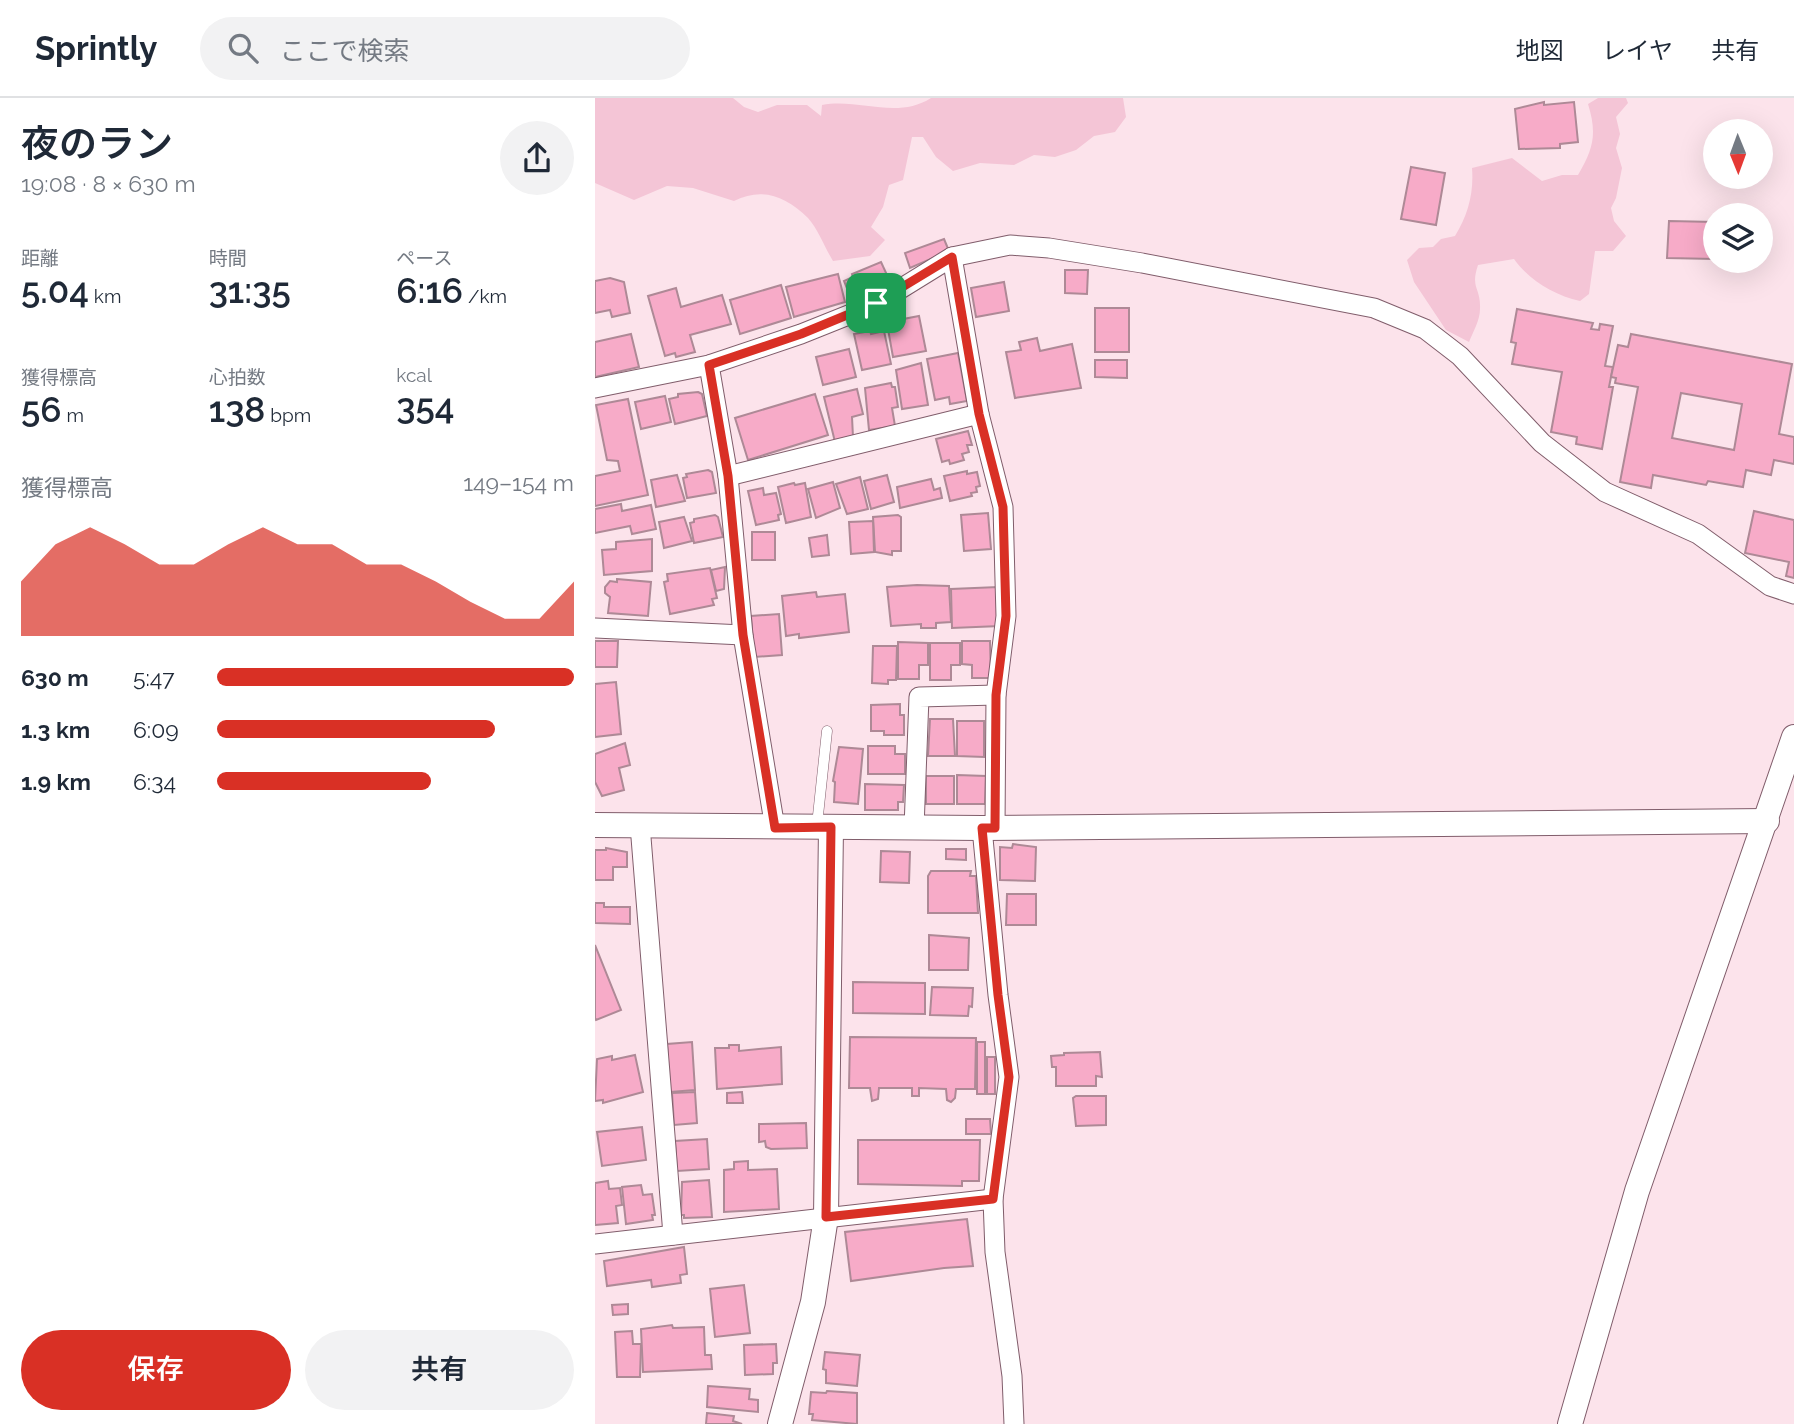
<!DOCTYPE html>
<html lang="ja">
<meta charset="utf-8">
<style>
body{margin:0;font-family:Raleway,"Noto Sans JP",sans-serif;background:#f2f2f3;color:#1f2937;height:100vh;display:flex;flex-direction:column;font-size:26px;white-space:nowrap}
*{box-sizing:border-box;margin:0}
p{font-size:23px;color:#747a83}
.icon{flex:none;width:38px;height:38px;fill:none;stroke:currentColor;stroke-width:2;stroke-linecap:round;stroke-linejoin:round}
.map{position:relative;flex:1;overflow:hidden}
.drawer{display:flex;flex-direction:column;background:#fff;width:595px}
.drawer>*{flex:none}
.needle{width:46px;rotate:179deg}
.controls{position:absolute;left:1108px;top:21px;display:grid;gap:14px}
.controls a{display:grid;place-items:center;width:70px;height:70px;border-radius:50%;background:#fff;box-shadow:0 7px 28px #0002;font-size:35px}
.pin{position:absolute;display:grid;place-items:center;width:60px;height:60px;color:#fff;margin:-30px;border-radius:14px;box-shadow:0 4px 10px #0006}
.round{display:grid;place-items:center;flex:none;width:74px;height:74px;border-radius:37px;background:#f2f2f3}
.head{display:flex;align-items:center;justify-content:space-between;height:119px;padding:0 21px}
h1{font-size:38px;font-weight:600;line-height:52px}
.stats{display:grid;grid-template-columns:repeat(3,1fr);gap:10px;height:119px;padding:7px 21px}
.stats div{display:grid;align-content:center}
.stats b{font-size:35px;font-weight:600}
.stats small{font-size:19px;font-weight:400}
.stats p{font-size:19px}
.chart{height:196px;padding:14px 21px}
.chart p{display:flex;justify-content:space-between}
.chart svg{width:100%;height:126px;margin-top:7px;fill:#d93025;opacity:.7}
.button{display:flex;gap:14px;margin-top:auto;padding:14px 21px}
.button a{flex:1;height:80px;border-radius:42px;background:#d93025;color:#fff;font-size:28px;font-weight:600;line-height:80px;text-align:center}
.button a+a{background:#f2f2f3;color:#1f2937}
ul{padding:0 21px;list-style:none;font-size:23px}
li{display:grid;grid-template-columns:112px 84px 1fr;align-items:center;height:52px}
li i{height:18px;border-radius:9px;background:#d93025}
header{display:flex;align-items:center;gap:42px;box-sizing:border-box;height:98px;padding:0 35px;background:#fff;border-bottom:2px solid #e0e1e3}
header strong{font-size:33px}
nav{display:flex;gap:38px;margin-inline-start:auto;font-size:24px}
.search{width:490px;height:63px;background:#f2f2f3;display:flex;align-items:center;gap:18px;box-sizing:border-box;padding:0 24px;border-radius:38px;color:#747a83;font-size:26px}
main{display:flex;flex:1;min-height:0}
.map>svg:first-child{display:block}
</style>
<header>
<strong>Sprintly</strong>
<div class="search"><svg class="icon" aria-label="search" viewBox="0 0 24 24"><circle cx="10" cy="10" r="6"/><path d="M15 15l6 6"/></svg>ここで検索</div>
<nav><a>地図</a><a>レイヤ</a><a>共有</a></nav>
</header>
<main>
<section class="drawer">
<div class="head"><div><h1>夜のラン</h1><p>19:08 · 8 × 630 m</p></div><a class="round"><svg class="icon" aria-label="share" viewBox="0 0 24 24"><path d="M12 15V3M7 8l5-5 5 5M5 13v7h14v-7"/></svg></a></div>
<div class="stats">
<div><p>距離</p><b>5.04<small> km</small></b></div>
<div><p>時間</p><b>31:35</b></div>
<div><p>ペース</p><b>6:16<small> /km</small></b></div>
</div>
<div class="stats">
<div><p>獲得標高</p><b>56<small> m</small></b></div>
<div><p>心拍数</p><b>138<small> bpm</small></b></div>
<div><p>kcal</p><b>354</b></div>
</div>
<div class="chart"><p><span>獲得標高</span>149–154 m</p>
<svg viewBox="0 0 160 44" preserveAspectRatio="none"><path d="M0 44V25L10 12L20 6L30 12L40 19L50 19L60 12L70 6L80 12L90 12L100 19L110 19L120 25L130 32L140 38L150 38L160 25V44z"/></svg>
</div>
<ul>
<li><b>630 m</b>5:47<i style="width:100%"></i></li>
<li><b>1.3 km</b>6:09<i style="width:78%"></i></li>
<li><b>1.9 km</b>6:34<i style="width:60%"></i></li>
</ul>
<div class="button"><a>保存</a><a>共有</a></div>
</section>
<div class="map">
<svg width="1199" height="1326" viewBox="0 0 1199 1326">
<rect width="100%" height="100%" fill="#fce3eb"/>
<g fill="#f4c5d6">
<path d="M0,0H138L149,9L163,14L182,7H212L226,18L227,7C264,0 302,22 336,0H528L531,19L520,34L499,38L481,52L460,59L439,57L419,67L385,65L358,73L341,59L328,39H317L308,82L294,87L288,109L276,129L290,142L275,158L238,163C230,150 223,131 213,120C190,98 167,89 139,103L98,90L72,88L39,102L0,85Z"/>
<path d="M1003,0H1031L1033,5L1021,19L1025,36L1021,50L1027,70L1021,100L1016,110L1019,123L1031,138L1018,153H1000L994,196L985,203C959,197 935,183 919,161L883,167C875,191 886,189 885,211C885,222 878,234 874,244L851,232L819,184L812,162L824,150L838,149L846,141L860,138C873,117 879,95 877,70L917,60L947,83L967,77H983C999,50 1002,35 993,6Z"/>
</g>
<g fill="#f7abc8" stroke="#ae8996" stroke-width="2" fill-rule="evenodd">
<path d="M949,4V7L979,4L983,44L965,46V50L924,51L920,11Z"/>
<path d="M816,69L850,75L841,127L806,121Z"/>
<path d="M1074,123L1120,124V161L1072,160Z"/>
<path d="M349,141L354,153L315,170L310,155Z"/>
<path d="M286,164L292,177L285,180L288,186L256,200L249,183L258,179L257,176Z"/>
<path d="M470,172H493L492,196L470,195Z"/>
<path d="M243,176L250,204L199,219L191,189Z"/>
<path d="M15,180L29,184L35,215L17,219L15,212L0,215V183Z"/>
<path d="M409,184L414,213L381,219L376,190Z"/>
<path d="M186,187L196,220L145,236L135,202Z"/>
<path d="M81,190L86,209L127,197L136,226L95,237L100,254L81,259L80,255L70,258L53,198Z"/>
<rect x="500" y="210" width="34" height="44"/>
<path d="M922,211L998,225L996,231L1004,232L1005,226L1018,228L1010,268L1018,269L1014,289H1018L1007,351L981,346L982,339L956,334L967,274L917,266L921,245L916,244Z"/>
<path d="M324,218L331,253L298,259L291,220L303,219V222Z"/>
<path d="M275,233L276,236L289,233L296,266L267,272L259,236Z"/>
<path d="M36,236L44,269L0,279V244Z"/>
<path d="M1036,236L1197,266L1184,336L1199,339V366L1179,362L1176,377L1151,372L1148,389L1113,383L1111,387L1058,377L1056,390L1025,384L1043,289L1020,285L1021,280L1016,279L1023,247L1033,249ZM1086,295L1147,306L1139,352L1077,340Z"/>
<path d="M442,240L445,253L477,246L486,290L420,300L411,254L426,252L424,244Z"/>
<path d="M254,251L261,279L228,287L221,259Z"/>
<path d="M363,255L372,303L355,306L354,299L340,302L332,261Z"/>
<path d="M500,262H532V280L500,279Z"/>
<path d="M326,265L333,307L307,311L301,272Z"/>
<path d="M296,285L297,289H300L303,309L297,310L300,328L274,332L270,290Z"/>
<path d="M262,291L268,316L257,319L258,339L240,344L229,299Z"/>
<path d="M103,294L107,296L112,318L80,326L74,301L83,299V296Z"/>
<path d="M220,296L233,337L153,362L140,320Z"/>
<path d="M70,298L76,324L46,331L40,304Z"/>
<path d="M33,301L53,397L0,408V378L25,373L23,363L12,362L1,307Z"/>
<path d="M373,333L377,347H372L374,354L367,356L369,362L355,366L354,362L347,364L341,341Z"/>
<path d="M113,372L117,374L121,395L92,400L88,380L92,379L91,376Z"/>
<path d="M372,373V376L382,374L385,388L381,389L382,394L376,395L377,398L355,403L349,378Z"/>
<path d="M82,377L90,403L61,409L56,382Z"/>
<path d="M292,377L299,404L276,411L269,383Z"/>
<path d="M265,379L273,411L252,416L241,386Z"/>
<path d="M336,381L339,392L345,390L347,400L305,410L302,389Z"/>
<path d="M238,384L245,410L221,420L213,391Z"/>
<path d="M199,385L200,387L210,385L216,419L191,425L183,389Z"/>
<path d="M168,390L169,397L181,395L186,416L183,417L184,422L161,427L153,393Z"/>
<path d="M26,406L27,413L56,407L61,431L37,436L35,428L0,435V411Z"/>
<path d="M1159,413L1199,422V480L1191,478L1194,464L1150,455Z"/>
<path d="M393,415L396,451L369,453L366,417Z"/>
<path d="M120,417L123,419L128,439L99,445L95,425L99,424V421Z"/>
<path d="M303,417L306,419V453H297V457L280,454L278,419Z"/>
<path d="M89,419L97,443L69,450L64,424Z"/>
<path d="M278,423L279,454L256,456L254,424Z"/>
<rect x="157" y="434" width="23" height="28"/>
<path d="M232,437L234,457L217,459L214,440Z"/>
<path d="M57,441V473L9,477L7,452L21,451V444Z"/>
<path d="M130,469L129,491L121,493L116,472Z"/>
<path d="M115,470L122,500L117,501L119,507L75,516L69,484L73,483L72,476Z"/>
<path d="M22,481L56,484L53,518L13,515L15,499L10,495V489L15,483L22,484Z"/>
<path d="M322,487L354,488L356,524L341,525V530H326V526L296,528L292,489Z"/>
<path d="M403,489L405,528L357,530L356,491Z"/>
<path d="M221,494L222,499L250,496L254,534L204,540V536L191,538L187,498Z"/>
<path d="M184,516L187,557L159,559L156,518Z"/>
<path d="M0,543H23L22,569H0Z"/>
<path d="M367,543H395L396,580H377V567L367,566Z"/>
<path d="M303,544L333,545V567H324V581H303Z"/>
<path d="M335,545H365V567H356V582H335Z"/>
<path d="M278,548H302L301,582H293V586L277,585Z"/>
<path d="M21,584L26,636L0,639V586Z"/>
<path d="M305,606V617H309V637H289V633H276V607Z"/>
<path d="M335,621H358L360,658H333Z"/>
<path d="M362,623H389V659L362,658Z"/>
<path d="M30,645L35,667L24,670L29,692L7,698L0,684V656Z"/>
<path d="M273,648H300V656H310V676H273Z"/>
<path d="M244,649L268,651L263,706L239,704L240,684L238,683Z"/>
<path d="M362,677L391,678L390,706H362Z"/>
<rect x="331" y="678" width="28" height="28"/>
<path d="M270,686L309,687L308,704H303V712H270Z"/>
<path d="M418,746L441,749L440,783L405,782V749L417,750Z"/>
<path d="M11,750L32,754V769H18V782H0V752H11Z"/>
<path d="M351,751H371V762L351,761Z"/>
<path d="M286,753L315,754L314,785L285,784Z"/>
<path d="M336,773H376L375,778H381L383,815H333V778Z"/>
<path d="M412,796H441V827H411Z"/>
<path d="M0,805H9V809H35V826L0,825Z"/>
<path d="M334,837L374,840L373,872H334Z"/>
<path d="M0,847L26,912L1,922L0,920Z"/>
<path d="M258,884L330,885V916L258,915Z"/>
<path d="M337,889L378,890L377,909L374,908L373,918L335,917Z"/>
<path d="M255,939L381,940L380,991H361L360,1000L356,1004L352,1002L351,991L324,990V998H317V990H284L283,1001L277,1003L275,990H254Z"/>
<path d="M97,944L100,992L75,994L72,946Z"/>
<rect x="382" y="944" width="8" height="52"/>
<path d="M134,947H144V953L186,949L187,986L122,991L120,950H134Z"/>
<path d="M505,954L507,979L501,978V988H461V969H457L456,958L469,957V955Z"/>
<path d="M40,957L48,994L8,1005V1002L0,1003L2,961L17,958V962Z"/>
<rect x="392" y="959" width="8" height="37"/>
<path d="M100,994L102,1025L79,1027L77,995Z"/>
<path d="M147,994L148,1005H132V995Z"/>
<path d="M481,998H511V1027L481,1028L478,1000Z"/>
<path d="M371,1021H395L396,1036H371Z"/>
<path d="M211,1025L212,1050L176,1051L171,1049L170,1043L164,1044V1026Z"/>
<path d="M47,1029L51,1062L7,1068L2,1034Z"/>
<path d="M112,1041L114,1071L82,1073L80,1043Z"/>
<path d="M263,1042H385L384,1083H367V1088L263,1086Z"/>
<path d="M153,1063V1072L182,1071L184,1111L129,1114V1072L139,1071V1064Z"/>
<path d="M114,1082L117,1119L89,1120V1117H86L87,1084Z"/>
<path d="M13,1083L14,1091L25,1090L27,1107L21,1108L23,1125L0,1127V1085Z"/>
<path d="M46,1087L48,1097L57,1096L60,1117H57L58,1122L31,1126L27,1089Z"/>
<path d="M372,1121L378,1168L349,1170L256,1183L250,1134Z"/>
<path d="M89,1149L92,1176L85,1177L86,1185L57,1189L56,1182L12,1188L9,1163Z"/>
<path d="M149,1187L155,1235L120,1239L115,1191Z"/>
<path d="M33,1206V1216L18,1217L17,1207Z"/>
<path d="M77,1227L78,1230L109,1229L110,1257H116L117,1271L48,1274L46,1231Z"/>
<path d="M37,1233L38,1246H46L45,1279H22L20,1234Z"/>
<path d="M181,1246L182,1265H178V1276L150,1277L149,1247Z"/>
<path d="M230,1254L265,1257L262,1288L231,1285V1272L228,1271Z"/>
<path d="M113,1288L155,1291L154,1301L163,1302V1314L112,1309Z"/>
<path d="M232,1293L262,1295V1326L217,1322L218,1316H214L216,1294L231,1295Z"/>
<path d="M112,1315L139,1318L138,1323L147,1326H111Z"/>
</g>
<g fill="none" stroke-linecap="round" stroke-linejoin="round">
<g stroke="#805d6b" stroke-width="11">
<path id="service" d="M222,727L232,633"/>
</g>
<g stroke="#805d6b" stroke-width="21">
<g id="minor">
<path d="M357,159L384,316L408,409L411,518L401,597L400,730"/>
<path d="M114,267L133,378L148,537L180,730"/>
<path d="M0,290L114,267L206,236L281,206L357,159L415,147L454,150L547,165L779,210L830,231L865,258L947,345L1010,394L1103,436L1175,488L1199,496"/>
<path d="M133,378L384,316"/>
<path d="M0,530L148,537"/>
<path d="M45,727L78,1137"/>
<path d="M319,730L324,599L401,597"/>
<path d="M387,730L403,897L414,979L398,1101L400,1154L417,1278L419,1326"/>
<path d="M0,1146L398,1101"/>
</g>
</g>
<g stroke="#805d6b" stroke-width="26">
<g id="tertiary">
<path d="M0,727L387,730L1172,723"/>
<path d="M185,1326L218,1204L231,1119L236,729"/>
<path d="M975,1326L1042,1093L1199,639"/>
</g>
</g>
<use href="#service" stroke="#fff" stroke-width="10"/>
<use href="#minor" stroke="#fff" stroke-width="19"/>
<use href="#tertiary" stroke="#fff" stroke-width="24"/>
</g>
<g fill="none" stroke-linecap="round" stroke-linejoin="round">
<g stroke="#fff" stroke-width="14">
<path id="route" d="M357,159L384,316L408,409L411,518L401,597L400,730H387L403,897L414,979L398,1101L231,1119L236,729L180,730L148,537L133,378L114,267L206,236L281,205Z"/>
</g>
<use href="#route" stroke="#d93025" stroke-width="9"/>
</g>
</svg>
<div class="controls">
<a><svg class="needle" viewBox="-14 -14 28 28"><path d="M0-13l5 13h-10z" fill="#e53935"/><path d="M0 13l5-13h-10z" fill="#747a83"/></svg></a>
<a><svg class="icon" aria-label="layers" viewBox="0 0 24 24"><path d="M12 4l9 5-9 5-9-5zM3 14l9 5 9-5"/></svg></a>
</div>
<div class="pin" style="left:281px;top:205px;background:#1e9e55"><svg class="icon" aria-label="arrive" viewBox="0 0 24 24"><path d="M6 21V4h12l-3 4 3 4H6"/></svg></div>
</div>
</main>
